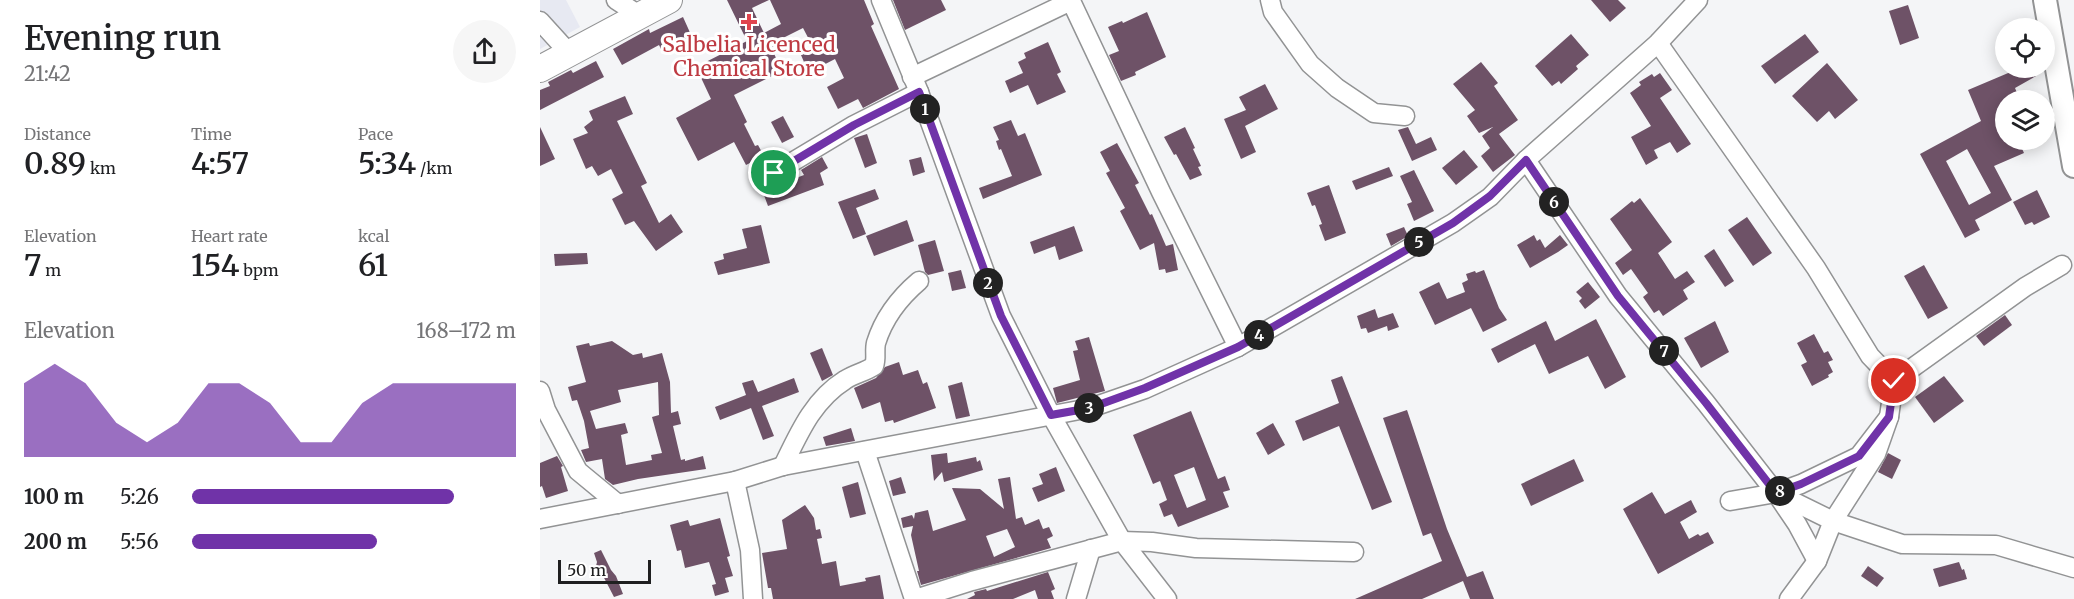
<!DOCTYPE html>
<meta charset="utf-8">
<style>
body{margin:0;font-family:Merriweather,serif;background:#f6f6f6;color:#202124;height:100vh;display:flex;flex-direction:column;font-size:22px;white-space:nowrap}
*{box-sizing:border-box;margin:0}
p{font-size:20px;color:#757577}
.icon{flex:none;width:33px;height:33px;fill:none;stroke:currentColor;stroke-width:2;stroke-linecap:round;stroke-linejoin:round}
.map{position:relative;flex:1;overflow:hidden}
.details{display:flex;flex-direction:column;background:#fff;width:540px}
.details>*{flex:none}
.fabs{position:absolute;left:1455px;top:18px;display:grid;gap:12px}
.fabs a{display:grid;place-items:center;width:60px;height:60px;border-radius:50%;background:#fff;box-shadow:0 3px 15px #0003;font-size:30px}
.scale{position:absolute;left:18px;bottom:15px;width:93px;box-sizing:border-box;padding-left:6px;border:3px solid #1f1f20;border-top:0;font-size:16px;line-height:21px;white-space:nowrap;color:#1f1f20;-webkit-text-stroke:4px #fff;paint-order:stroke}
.pin{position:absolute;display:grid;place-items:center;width:51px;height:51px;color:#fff;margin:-26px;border:3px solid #fff;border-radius:50%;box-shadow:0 2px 6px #0007}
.km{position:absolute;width:30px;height:30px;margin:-15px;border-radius:50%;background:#222;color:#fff;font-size:16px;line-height:30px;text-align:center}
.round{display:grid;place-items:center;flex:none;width:63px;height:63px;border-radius:32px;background:#f6f6f6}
.overview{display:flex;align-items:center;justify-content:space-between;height:102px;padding:0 24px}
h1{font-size:33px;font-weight:600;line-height:45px}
.metrics{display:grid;grid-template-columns:repeat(3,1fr);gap:9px;height:102px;padding:6px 24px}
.metrics div{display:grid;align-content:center}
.metrics b{font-size:30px;font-weight:600}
.metrics small{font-size:16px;font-weight:400}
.metrics p{font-size:16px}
.chart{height:168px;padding:12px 24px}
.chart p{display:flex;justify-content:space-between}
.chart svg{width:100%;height:108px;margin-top:6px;fill:#7033a8;opacity:.7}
ul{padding:0 24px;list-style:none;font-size:20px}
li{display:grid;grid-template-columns:96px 72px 1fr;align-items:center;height:45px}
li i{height:15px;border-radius:8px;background:#7033a8}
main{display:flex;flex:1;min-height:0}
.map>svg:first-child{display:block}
</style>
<main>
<section class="details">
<div class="overview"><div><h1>Evening run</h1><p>21:42</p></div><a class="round"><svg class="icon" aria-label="share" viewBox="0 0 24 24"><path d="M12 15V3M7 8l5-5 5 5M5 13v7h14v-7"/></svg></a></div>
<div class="metrics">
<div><p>Distance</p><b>0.89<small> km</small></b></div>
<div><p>Time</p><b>4:57</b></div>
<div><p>Pace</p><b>5:34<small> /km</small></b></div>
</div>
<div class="metrics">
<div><p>Elevation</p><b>7<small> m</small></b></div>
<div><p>Heart rate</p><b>154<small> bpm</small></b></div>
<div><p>kcal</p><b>61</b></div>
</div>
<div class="chart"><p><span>Elevation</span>168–172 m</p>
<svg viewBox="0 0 160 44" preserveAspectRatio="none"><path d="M0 44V14L10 6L20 14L30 30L40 38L50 30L60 14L70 14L80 22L90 38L100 38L110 22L120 14L130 14L140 14L150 14L160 14V44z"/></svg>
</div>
<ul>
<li><b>100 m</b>5:26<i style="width:81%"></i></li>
<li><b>200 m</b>5:56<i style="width:57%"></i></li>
</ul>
</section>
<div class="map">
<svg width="1534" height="599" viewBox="0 0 1534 599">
<rect width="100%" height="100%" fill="#f4f5f7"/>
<path fill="#e7e9f2" d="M0,0H26L40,27L0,49Z"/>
<g fill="#6e5267" fill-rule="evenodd">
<path d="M187,0H229L212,8L224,33L241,24L230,0H324L334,24L331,26L359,89L323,108L318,99L298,109L287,87L304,78L295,59L266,74L261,63L264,62L261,55L274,49L263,28L233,43L234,46L231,47L242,71L194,95L207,122L204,124L215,146L218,145L224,156L206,165L194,142L158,161L136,118L171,99L156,67L207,41Z"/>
<path d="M353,0H401L406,10L365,30Z"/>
<path d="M1051,0H1078L1086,8L1070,22Z"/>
<path d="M1368,5L1379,38L1360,45L1349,11Z"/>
<path d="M607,12L626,57L595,72L596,75L581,81L569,55L579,51L568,27L582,21L583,23Z"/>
<path d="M143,17L152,37L122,51L119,45L82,65L73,49L109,29L110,33Z"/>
<path d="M1031,34L1049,55L1036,66L1038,69L1021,84L1019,81L1012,86L995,66Z"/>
<path d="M1265,34L1279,52L1235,84L1221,66Z"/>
<path d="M508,42L521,72L517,74L526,92L497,105L488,85L470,93L465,81L483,73L478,62L486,58L484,53Z"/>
<path d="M56,61L64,77L0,110V90L10,86L8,82L31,70L33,73Z"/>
<path d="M941,62L958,83L954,86L978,120L959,134L975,155L953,172L941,156L950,148L942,136L953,127L939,133L927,116L935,110L913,84Z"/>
<path d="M1287,63L1318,100L1295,119L1289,111L1277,122L1252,96Z"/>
<path d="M1480,68H1492L1496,76L1475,88L1480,100H1466V140H1478L1484,153L1454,166L1472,200L1435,220L1440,230L1425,238L1380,154L1441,121L1428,90ZM1427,149L1451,193L1429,205L1406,161Z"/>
<path d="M1120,73L1132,90L1120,98L1151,144L1137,153L1130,142L1114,150L1118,158L1106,165L1091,137L1111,126L1090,93L1101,85L1099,82L1112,74L1114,77Z"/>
<path d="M725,84L738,109L705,126L716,152L701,159L684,119L706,110L699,97Z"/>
<path d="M85,96L93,114L77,121L107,183L101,186L119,223L131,214L143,232L116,251L94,221L85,225L72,199L83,193L71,169L58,176L52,166L46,169L33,139L48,133L44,127L53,120L49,111Z"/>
<path d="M243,116L254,137L242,143L231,122Z"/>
<path d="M471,120L478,136L485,133L502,175L443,199L439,188L472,176L461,149L459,150L456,141L459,140L453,127Z"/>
<path d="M0,127L15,159L0,166Z"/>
<path d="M645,127L655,148L653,149L661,166L658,167L662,175L650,180L636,154L634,155L624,137Z"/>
<path d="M868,127L876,144L891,137L897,150L872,161L858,130Z"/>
<path d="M327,134L337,163L325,168L314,138Z"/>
<path d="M577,143L599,183L595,185L610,215L612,214L626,246L633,244L638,270L626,273L625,269L619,270L614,243L600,250L580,211L585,208L566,173L570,171L560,152Z"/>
<path d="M924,150L938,167L916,185L902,168Z"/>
<path d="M282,157L288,168L280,173L284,185L228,206L221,187L230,183L235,186L264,175L261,170Z"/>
<path d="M381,157L385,172L373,176L369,160Z"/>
<path d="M849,167L853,176L816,190L812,181Z"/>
<path d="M874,170L894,211L874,221L867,204L872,202L860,176Z"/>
<path d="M789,185L806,233L785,241L779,225L782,224L775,205L772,206L767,193Z"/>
<path d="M335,189L339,199L316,208L326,234L313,239L298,202Z"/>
<path d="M1497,190L1510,217L1494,225L1492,222L1485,225L1473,202Z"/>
<path d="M1100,198L1132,242L1118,253L1135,279L1147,271L1155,282L1143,290L1148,299L1123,316L1119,310L1114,313L1103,297L1108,293L1091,269L1083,275L1075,263L1092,250L1070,219L1092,201L1094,203Z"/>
<path d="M1207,217L1232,253L1213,266L1188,230Z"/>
<path d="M367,220L374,241L334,256L326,236Z"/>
<path d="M221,225L230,263L178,275L174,262L184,259L183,254L207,248L202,229Z"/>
<path d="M534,226L543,251L519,260L515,246L494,254L490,242Z"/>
<path d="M864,227L868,236L851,246L846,234Z"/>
<path d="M994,235L997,241L1000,239L1005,248L1020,235L1028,245L1018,252L990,268L977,245Z"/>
<path d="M395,240L404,271L388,275L385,272L378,245Z"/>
<path d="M1174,249L1194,281L1185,287L1164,256Z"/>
<path d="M47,253L48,264L15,266L14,254Z"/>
<path d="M1384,265L1408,308L1388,319L1364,276Z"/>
<path d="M421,270L426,288L412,291L408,273Z"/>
<path d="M944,270L959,308L967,320L943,332L931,308L895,325L879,292L899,282L907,299L925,292L922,283L928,280L926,274L935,271L936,273Z"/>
<path d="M1048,282L1060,297L1045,309L1039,301L1042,298L1036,292Z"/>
<path d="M835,309L838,318L853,313L859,327L848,331L847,326L828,333L826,328L821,329L817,316Z"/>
<path d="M1465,315L1472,325L1444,346L1436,336Z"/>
<path d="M1056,319L1086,377L1065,389L1048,356L1009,374L995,344L958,363L951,349L1006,321L1015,341Z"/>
<path d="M1175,321L1189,352L1161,368L1144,338Z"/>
<path d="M1274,334L1284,353L1288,351L1293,360L1288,362L1293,372L1288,375L1289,377L1272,386L1261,365L1267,362L1257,343Z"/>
<path d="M549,337L565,391L517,403L513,388L540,380L533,351L538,350L535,341Z"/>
<path d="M72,341L93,355L102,353L103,358L122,353L130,382L131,413L138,411L141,424L133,426L141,460L145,459V461L163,456L166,469L98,479L73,485L65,479L62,459L46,462L41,450L49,448L44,421L37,400L32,401L28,387L46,382L36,346L49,343L50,346ZM118,382L119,415L112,417L122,453L111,455L112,460L86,465L81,435L88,433L85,423L56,429L50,411L81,402L78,390Z"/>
<path d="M282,348L293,375L282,381L270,353Z"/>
<path d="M359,362L363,375L378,370L383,384L387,382L396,408L354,423L353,420L345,422L340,402L322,409L314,388L336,378L345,367Z"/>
<path d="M802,376L852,502L832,510L799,426L763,441L755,421L799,403L791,380Z"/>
<path d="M1404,376L1424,401L1394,423L1375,397Z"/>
<path d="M254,378L259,392L222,406L234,436L223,440L211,408L180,420L175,407L206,395L202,383L213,380L218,392Z"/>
<path d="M422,382L430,416L416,419L408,386Z"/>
<path d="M867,410L907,529L927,577L943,571L954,599H930L923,581L882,599H815L902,561L891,533L883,536L843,418Z"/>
<path d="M651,411L678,479L685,476L690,490L683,492L689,507L638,527L632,514L624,517L619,504L627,500L620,481L613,484L593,435ZM654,467L666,500L647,508L634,475Z"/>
<path d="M733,423L745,445L728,455L716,433Z"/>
<path d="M311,428L315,441L286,446L283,437Z"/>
<path d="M407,453L408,463L436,457L437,462L440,460L443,470L404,482L402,472L394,481L391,455Z"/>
<path d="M1348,453L1361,460L1352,479L1338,472Z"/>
<path d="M17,456L23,466L21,467L28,491L6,498L2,486L0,487V463Z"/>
<path d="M1034,459L1044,481L991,506L981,484Z"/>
<path d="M516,467L525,491L498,502L492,488L503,484L499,474Z"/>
<path d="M361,477L366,493L353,496L349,481Z"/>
<path d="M470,477L476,519L482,517L485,525L499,519L503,529L509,527L513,536L507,539L511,548L381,585L377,571H379L371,535L373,526L363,528L361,518L372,515L374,519L375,513L388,510L393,531L426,520L412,488L440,489L464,509L458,479ZM467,529L475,547L454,557L446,536Z"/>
<path d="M318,482L326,514L310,518L302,487Z"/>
<path d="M1112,492L1125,514L1151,500L1157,512L1140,522L1149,539L1158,534L1160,536L1168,532L1174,543L1118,574L1083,509Z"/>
<path d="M265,505L274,518L276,530L280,529L282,538L277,539L282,564L296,561L300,586L326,581L325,578L340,575L344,599H233L231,588H228L222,553L247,549L242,520Z"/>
<path d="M180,518L190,556L187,557L193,576L185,578L189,592L175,596L172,585L176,584L169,562L145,568L141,550L137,551L130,525L148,520L150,526Z"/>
<path d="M61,550L71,570L76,576L83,594L74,597L61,572L58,571L56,566L57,562L54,553Z"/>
<path d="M1419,562L1422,570L1424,569L1427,579L1399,587L1393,569Z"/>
<path d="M1328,566L1344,578L1337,587L1321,576Z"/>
<path d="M508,572L515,589L511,591L514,599H498L495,590L473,599H427L435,595L434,592L446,589L447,591Z"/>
</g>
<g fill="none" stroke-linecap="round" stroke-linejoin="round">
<g stroke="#929394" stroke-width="21">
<g id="minor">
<path d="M76,0L99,15"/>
<path d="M341,0L379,92L461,316L511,415L582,541L627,599"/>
<path d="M730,0L733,12L770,64L797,88L834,113L865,116"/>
<path d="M0,21L30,54"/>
<path d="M1118,43L1276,268L1330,356L1354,381"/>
<path d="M372,77L531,1L621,192L698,347"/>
<path d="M986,160L1078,296L1166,403L1236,493L1261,484L1319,456L1349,417"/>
<path d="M234,173L314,125L379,92"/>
<path d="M0,391L6,410L38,471L78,504"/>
<path d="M325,451L374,599"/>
<path d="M243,466C259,433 273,400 305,380C314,374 325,372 334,366C337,358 334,351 336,343C344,317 359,298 379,281"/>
<path d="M195,481L210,550L213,599"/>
<path d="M1236,493L1293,521L1362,544L1456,545L1534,568"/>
<path d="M1190,501L1236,493L1257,524L1277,561"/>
<path d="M0,519L195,481L243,466L550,408L605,389L698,347L913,223L950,197L986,160L1118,43L1158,0"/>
<path d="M375,599L432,581L582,541L612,542L656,548L814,552"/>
<path d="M536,599L551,549"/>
<path d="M1249,599L1277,561L1293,521L1336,454L1349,417L1354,381L1485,287L1522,265"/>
</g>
</g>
<g stroke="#929394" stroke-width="26">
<path id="major" d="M1505,0L1534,166"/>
</g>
<g stroke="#929394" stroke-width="28">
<path id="highway" d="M0,69L129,0"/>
</g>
<use href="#minor" stroke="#fff" stroke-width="18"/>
<use href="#major" stroke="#fff" stroke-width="22"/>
<use href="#highway" stroke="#fff" stroke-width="26"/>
</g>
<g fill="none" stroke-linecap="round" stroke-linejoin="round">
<g stroke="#fff" stroke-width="12">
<path id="route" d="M234,173L314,125L379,92L461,316L511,415L550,408L605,388L698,347L913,223L950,196L986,160L1078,296L1166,403L1236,493L1261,484L1319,456L1349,417L1354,381"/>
</g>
<use href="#route" stroke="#7033a8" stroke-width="8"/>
</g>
<path fill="#e0444e" stroke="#fff" stroke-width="2" d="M206 13h6v6h6v6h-6v6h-6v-6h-6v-6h6z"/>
<g text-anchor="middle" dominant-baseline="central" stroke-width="6" stroke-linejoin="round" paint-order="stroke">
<g font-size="21" fill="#be3a42" stroke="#fff">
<text x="209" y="44">Salbelia Licenced<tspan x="209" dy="24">Chemical Store</tspan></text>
</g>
</g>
</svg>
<div class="fabs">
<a><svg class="icon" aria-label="locate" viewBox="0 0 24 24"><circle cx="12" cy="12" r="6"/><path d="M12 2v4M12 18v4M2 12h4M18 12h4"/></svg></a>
<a><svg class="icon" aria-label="layers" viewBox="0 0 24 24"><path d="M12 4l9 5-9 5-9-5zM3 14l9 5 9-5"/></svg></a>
</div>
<div class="scale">50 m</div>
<div class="pin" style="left:234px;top:173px;background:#1e9e55"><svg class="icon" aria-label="arrive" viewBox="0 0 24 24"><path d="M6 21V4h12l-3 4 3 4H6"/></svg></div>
<div class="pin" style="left:1354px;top:381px;background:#d93025"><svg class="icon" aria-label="check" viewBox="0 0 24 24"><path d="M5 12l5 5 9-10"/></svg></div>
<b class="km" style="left:385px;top:109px">1</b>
<b class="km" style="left:448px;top:283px">2</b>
<b class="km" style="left:549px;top:408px">3</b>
<b class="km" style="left:719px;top:335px">4</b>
<b class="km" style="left:879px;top:242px">5</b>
<b class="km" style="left:1014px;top:202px">6</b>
<b class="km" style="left:1124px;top:351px">7</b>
<b class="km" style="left:1240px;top:491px">8</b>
</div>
</main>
